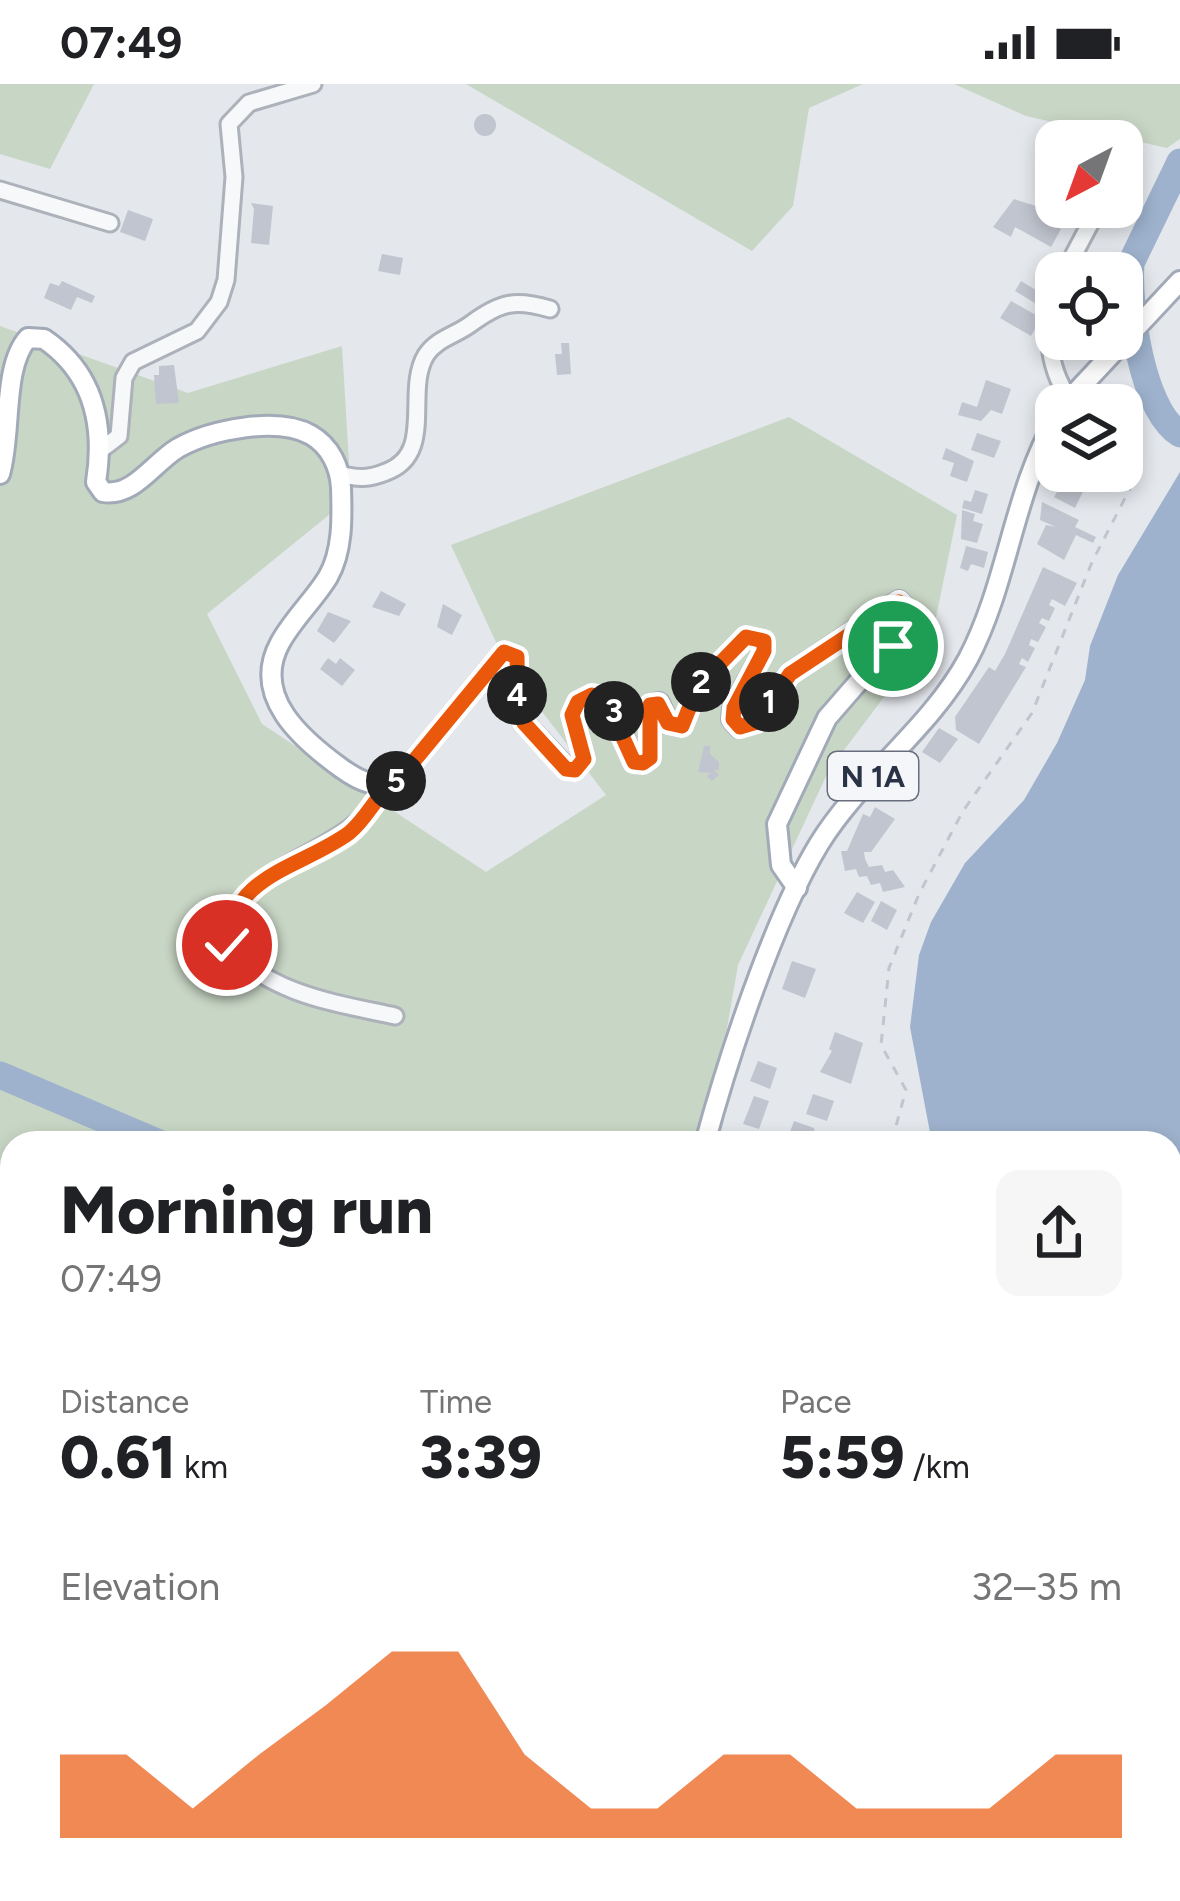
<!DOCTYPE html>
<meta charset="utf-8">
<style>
body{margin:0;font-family:Figtree,sans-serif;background:#f6f6f6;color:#202124;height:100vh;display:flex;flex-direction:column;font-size:45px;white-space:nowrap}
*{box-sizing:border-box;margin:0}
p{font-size:39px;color:#757577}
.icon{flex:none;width:66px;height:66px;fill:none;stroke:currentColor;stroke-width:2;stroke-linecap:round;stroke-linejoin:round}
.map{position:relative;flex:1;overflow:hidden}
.sheet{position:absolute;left:0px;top:1047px;width:1182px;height:771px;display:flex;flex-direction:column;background:#fff;border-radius:36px 36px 0 0;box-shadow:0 6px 18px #0003}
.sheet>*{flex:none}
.needle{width:78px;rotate:221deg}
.controls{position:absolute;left:1035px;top:36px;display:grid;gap:24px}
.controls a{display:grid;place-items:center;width:108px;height:108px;border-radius:24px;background:#fff;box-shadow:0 6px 18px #0003;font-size:60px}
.pin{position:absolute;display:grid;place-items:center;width:102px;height:102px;color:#fff;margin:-51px;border:6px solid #fff;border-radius:50%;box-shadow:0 3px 12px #0007}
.km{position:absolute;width:60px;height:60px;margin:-30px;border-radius:50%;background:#222;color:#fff;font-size:33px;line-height:60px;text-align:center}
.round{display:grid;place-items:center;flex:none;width:126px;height:126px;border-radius:24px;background:#f6f6f6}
.headline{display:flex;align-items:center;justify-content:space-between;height:204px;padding:0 60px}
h1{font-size:66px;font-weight:800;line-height:90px}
.metrics{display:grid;grid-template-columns:repeat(3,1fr);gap:18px;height:204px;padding:12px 60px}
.metrics div{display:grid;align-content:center}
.metrics b{font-size:60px;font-weight:800}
.metrics small{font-size:33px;font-weight:400}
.metrics p{font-size:33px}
.chart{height:336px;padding:24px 60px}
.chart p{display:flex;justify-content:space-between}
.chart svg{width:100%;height:216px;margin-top:12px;fill:#ea580c;opacity:.7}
.status{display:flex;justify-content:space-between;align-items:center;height:84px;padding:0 60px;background:#fff;direction:ltr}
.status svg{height:33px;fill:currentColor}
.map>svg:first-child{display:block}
</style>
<div class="status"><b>07:49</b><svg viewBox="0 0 49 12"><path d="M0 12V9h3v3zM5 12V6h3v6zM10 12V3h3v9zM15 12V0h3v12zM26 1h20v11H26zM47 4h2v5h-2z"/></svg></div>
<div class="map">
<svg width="1180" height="1817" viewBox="0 0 1180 1817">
<rect width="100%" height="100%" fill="#e4e7ec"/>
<g fill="#c8d6c5">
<path d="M0,0H94L50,85L0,70Z"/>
<path d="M466,0H863L809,24L793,122L752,167Z"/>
<path d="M954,0H1180V55L1167,64L1026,32Z"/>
<path d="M0,242L188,309L342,262L351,413L207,530L262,640L486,788L606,711L507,582L451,461L789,333L957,431L933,548L829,686L738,881L707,1059H12V1806H818L816,1817H0Z"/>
</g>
<path fill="#9eb2cd" d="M1180,388V1817H816L818,1806H1170V1059H932L910,943L919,871L931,838L965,779L1024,716L1057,659L1085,596L1090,562L1118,491Z"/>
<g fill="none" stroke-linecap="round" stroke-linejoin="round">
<g stroke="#9eb2cd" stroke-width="27">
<path d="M1180,78L1131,179C1128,222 1141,325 1180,350"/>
<path d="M0,991L159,1059"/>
</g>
</g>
<g fill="#c1c5cf">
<circle cx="485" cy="41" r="11"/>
<path d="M1014,115L1055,128L1050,138L1061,145L1051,163L1015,143L1011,153L993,143Z"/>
<path d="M251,119L273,122L269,161L251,159L254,125Z"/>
<path d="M128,126L153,135L145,157L120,148Z"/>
<path d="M382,170L403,174L400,191L378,187Z"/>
<path d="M62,197L95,212L92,219L77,213L71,226L44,214L50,199L59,202Z"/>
<path d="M1021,197L1052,216L1046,226L1015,207Z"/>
<path d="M1011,217L1041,234L1031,252L1000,234Z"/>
<path d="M561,259H569L571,290L557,291L555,270H562Z"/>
<path d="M174,281L179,319L156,320L154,291H159V282Z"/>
<path d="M986,296L1011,305L1002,330L991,326L981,337L958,331L962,318L977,323Z"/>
<path d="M977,349L1001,357L994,374L971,366Z"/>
<path d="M946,364L974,377L967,398L950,392L954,379L942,375Z"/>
<path d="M1069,387H1093L1075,424L1054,413Z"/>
<path d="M975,406L988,410L982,430L962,424L964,416L971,418Z"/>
<path d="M1042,418L1079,436L1075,443L1096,453L1093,459L1076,451L1064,476L1037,460L1046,441L1056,443L1040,436Z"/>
<path d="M962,426L975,430L973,437L983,440L977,459L961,455Z"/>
<path d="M966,462L988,468L984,484L971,480L968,487L960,484Z"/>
<path d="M1043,483L1077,499L1065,522L1052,515L1049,521L1055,524L1049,537L1042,534L1039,539L1046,543L1038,558L1031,555L1029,561L1035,564L1028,578L1022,574L1019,580L1026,583L979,660L956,646L955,633L989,583L995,587L1005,570Z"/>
<path d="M381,507L406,520L399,532L372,523Z"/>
<path d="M443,520L462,531L452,551L437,543Z"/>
<path d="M328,528L351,537L334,559L317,547Z"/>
<path d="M328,574L336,580L340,574L355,586L342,602L320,585Z"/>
<path d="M939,644L958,655L940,679L922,668Z"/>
<path d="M704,662H710V670L719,678V686H714L719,691L712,697L707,692L711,689L698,688Z"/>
<path d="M875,723L895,735L871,768H864L865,775L869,783L882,781L885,788L893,786L905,803L883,808L880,799L871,801L867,792L859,793L856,785L845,787L841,767H847L863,730L870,733Z"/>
<path d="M857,808L875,818L863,839L844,829Z"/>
<path d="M881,817L897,826L887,846L871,837Z"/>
<path d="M792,877L816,885L805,914L782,905Z"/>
<path d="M835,948L863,959L851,1000L820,988L832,967L829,965Z"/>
<path d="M758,977L777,984L770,1005L750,997Z"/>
<path d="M813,1010L834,1017L827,1037L806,1030Z"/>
<path d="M754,1012L769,1017L759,1045L743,1040Z"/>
<path d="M794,1037L814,1044L816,1059H786Z"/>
</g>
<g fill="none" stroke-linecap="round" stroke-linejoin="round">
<g stroke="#acb1ba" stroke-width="21">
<g id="minor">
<path d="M1122,71L1123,69"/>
<path d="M0,106L110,139"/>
<path d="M1064,189L1099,123"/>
<path d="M1056,205C1043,243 1048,289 1074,321"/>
<path d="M102,365L119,352L124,294L133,278L197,247L219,218L226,196L234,93L229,40L249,19L313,0"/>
<path d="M340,390C358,395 369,395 386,388C436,370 404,307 426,271C437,254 457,251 472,239C501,218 515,215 550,225"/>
<path d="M387,702C346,780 230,773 227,861C268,910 335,919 395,932"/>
<path d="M0,1410L12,1402"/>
<path d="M705,1817L708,1806"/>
</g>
</g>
<g stroke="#a2aab8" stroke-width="24">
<g id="major">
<path d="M1064,321L1180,197"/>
<path d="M0,390C12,350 2,283 28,254L44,255C94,289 105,341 96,398L103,408C134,413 153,379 178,364C210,346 277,332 311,351C330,362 340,383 341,404C342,433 343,467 328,493C314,516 293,535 280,559C251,612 301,655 341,684C359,697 379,707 399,695L504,568L517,573L518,626L524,639L566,684L575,686L584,675L572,631L578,618L592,611C622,619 619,655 635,678L643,679L650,674V621L659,619L668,639L682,642L698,602L746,553L764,557V567L733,624L732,635L739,643L757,638L790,590L899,517L910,530L907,542L827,634L777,740L781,781L797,804"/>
<path d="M705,1059C728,974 774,834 819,760C861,692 930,645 968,575C1008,499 1013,409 1056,335"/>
<path d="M768,1817L769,1806"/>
</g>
</g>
<path stroke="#c2c5cb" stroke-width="3" stroke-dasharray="9 9" stroke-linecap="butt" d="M897,1059L896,1042L906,1006L881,961L889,884L919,810L963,727L1032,629L1092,478L1136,393L1122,376"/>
<use href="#minor" stroke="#f7f8fa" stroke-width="15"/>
<use href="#major" stroke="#fff" stroke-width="18"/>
</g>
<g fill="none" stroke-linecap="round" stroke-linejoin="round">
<g stroke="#fff" stroke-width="24">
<path id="route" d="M227,861C231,790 301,784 349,749C369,733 378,706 399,695L504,568L517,573L518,626L524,639L566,685L575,686L584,675L572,631L578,618L592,611L605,614L634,678L643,679L650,674V621L658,620L668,639L682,642L698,602L746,553L764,557V567L734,624L733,635L740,643L757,638L790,590L899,518L910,530L893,562"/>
</g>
<use href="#route" stroke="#ea580c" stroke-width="15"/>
</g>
<g text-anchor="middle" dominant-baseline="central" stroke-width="9" stroke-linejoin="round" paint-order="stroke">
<rect fill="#f4f6f9" stroke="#676d7c" stroke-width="3" x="828" y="668" width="90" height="48" rx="9"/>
<g font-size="30" font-weight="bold" fill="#2a3246">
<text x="873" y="692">N 1A</text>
</g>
</g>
</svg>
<div class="controls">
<a><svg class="needle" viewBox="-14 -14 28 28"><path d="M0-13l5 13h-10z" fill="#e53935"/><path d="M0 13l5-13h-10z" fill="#757577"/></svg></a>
<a><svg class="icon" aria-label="locate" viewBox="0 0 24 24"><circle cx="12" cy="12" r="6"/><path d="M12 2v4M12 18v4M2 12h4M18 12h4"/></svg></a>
<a><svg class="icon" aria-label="layers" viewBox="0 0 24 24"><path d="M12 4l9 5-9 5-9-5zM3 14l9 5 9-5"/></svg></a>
</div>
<div class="pin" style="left:893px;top:562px;background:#1e9e55"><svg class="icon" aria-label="arrive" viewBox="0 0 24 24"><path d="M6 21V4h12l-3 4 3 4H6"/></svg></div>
<div class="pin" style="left:227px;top:861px;background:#d93025"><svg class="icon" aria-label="check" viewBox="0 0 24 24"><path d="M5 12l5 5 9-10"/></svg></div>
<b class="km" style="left:769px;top:618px">1</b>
<b class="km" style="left:701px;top:598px">2</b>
<b class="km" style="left:614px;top:627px">3</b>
<b class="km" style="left:517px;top:611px">4</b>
<b class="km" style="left:396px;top:697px">5</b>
<section class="sheet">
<div class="headline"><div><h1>Morning run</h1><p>07:49</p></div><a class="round"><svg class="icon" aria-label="share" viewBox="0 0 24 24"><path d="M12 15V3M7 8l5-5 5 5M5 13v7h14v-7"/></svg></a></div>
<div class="metrics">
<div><p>Distance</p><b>0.61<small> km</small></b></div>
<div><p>Time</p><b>3:39</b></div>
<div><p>Pace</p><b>5:59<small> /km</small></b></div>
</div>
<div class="chart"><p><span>Elevation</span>32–35 m</p>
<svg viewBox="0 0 160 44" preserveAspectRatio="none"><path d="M0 44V27L10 27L20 38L30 27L40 17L50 6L60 6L70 27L80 38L90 38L100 27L110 27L120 38L130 38L140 38L150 27L160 27V44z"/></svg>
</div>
</section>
</div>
